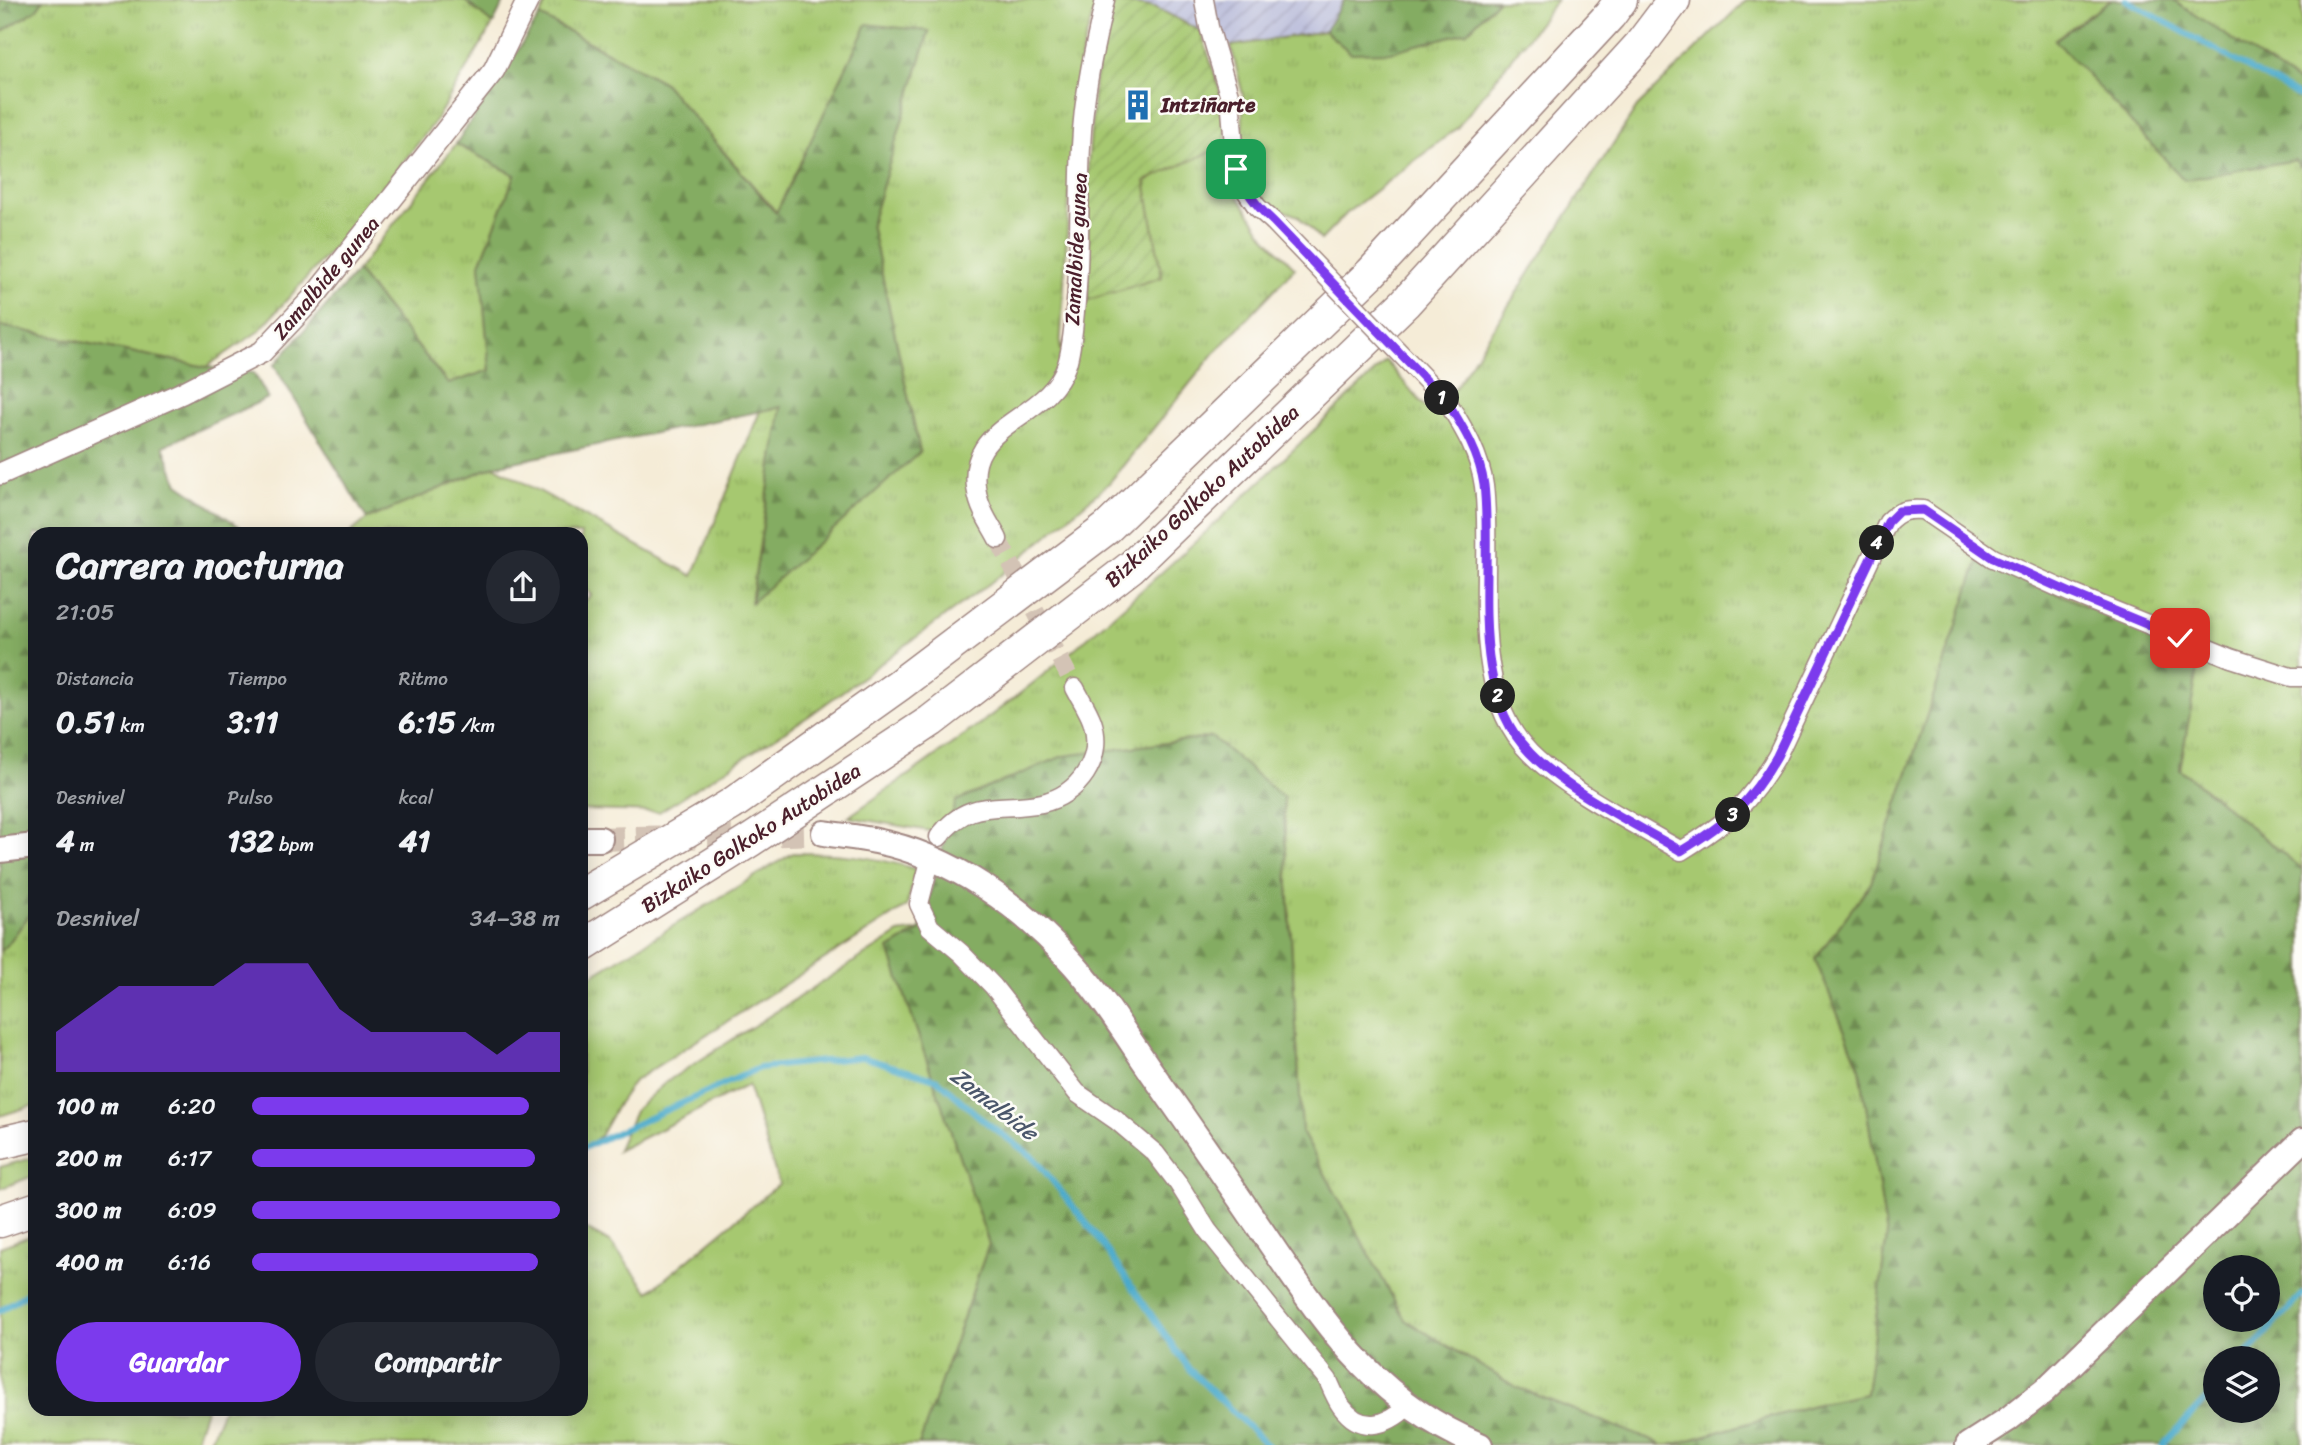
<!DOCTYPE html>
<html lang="es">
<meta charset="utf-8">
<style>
body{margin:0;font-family:Sriracha,sans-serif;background:#242831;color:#f1f3f6;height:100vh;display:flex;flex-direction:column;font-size:26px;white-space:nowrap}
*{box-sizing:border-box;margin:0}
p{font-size:23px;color:#9ea1a6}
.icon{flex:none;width:38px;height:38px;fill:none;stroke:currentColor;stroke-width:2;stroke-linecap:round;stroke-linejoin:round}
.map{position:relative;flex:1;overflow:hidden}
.side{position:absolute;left:28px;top:527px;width:560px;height:889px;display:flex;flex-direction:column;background:#171b24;border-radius:21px;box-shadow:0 4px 18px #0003}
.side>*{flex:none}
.controls{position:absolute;left:2203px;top:1255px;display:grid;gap:14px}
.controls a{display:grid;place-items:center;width:77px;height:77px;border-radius:50%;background:#171b24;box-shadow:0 4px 18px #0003;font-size:35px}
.pin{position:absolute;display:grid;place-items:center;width:60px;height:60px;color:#fff;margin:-30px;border-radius:14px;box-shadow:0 4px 10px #0006}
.km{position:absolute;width:35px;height:35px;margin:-18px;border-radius:50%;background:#222;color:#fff;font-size:19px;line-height:35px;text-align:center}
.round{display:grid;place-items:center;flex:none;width:74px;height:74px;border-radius:37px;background:#242831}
.summary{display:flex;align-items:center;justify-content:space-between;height:119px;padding:0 28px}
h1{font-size:38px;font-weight:700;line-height:52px}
.figures{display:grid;grid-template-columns:repeat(3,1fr);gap:10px;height:119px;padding:7px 28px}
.figures div{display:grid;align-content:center}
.figures b{font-size:30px;font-weight:700}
.figures small{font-size:19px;font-weight:400}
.figures p{font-size:19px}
.chart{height:196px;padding:14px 28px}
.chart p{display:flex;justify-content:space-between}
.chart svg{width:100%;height:126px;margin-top:7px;fill:#7c3aed;opacity:.7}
.button{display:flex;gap:14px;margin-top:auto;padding:14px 28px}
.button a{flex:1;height:80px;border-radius:42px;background:#7c3aed;color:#fff;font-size:28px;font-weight:700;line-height:80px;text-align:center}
.button a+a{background:#242831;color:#f1f3f6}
ul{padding:0 28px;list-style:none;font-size:23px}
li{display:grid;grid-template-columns:112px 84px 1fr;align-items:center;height:52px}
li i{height:18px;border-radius:9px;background:#7c3aed}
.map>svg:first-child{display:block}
</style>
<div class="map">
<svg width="2302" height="1445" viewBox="0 0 2302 1445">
<defs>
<pattern id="industrial-furrows" width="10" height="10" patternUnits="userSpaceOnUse" patternTransform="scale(1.75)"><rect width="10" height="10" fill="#c0c2dd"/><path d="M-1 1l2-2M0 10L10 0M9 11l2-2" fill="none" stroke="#a6a6be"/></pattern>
<pattern id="grass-tufts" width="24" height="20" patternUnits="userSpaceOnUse" patternTransform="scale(1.75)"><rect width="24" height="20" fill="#a6c870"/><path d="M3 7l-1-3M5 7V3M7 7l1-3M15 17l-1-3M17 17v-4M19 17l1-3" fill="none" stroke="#90ab61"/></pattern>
<pattern id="forest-firs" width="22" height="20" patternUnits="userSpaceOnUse" patternTransform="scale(1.75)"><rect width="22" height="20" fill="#84ac62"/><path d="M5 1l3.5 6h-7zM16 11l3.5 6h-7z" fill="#6e8b51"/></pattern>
<pattern id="garden-furrows" width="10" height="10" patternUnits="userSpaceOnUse" patternTransform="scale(1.75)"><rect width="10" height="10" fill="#a6c870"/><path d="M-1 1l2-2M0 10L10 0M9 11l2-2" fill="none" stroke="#90ab61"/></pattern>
</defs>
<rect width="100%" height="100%" fill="#fdfcf7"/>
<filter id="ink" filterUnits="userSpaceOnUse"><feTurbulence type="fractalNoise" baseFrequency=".0143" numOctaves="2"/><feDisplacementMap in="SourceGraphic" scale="14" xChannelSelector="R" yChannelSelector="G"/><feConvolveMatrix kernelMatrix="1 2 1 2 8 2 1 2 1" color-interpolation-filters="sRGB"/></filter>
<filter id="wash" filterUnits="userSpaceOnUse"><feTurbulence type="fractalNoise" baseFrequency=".00686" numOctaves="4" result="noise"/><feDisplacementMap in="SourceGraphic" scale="28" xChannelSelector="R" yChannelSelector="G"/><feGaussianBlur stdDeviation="1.57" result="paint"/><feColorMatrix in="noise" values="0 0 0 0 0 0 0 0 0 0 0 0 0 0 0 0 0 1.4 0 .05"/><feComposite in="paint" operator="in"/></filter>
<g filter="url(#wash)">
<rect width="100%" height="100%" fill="#f5ecd7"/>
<path fill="url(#industrial-furrows)" d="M1112,0H1344L1325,31L1231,46L1155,7L1112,2Z"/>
<g fill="url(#grass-tufts)" stroke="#78744e" stroke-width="2">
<path d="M43,0H464L493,24L434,123L350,229L259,331L206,367L0,326V33L37,9Z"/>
<path d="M547,0H1097L1082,52L1071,166L1060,351L1088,300L1162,277L1145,181L1225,145L1237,195L1266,238L1295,268L1217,350L1109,483L1001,575L809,716L659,812L581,810V605L591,595L581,583V534H349L367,519L494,466L693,576L760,411L781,407L751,601L920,452L871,224L929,31L867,25L777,213L663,82L540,16Z"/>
<path d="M1498,0H1557L1457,128L1348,212L1321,240L1298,216L1269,205L1252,185L1242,163L1243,95L1231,46L1325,31L1351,53L1467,32Z"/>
<path d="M1746,0H2112L2055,39L2184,179L2295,160L2302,168V869L2180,769L2200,656L1979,559L1871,883L1815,959L1860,1068L1887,1236L1866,1394L1821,1403L1671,1445H1662L1516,1387L1405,1320L1302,1132L1283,797L947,834L848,817C918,768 989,720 1054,666C1169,570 1278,465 1386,361L1431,414L1455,388L1637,107Z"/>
<path d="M2172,0H2302V85Z"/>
<path d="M456,144L515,175L480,264L490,370L448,384L357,271Z"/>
<path d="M793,853C838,853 873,856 916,869L907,906L634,1081L618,1104L600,1136L581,1152V982Z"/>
<path d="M35,907V1105L0,1116V951L8,944Z"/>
<path d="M920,930L889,949L989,1244L919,1445H208L223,1409H581V1226L611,1243L649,1292L779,1184L748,1085L617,1151L636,1109L666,1082L899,933Z"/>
<path d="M35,1157V1175L0,1189V1167Z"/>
<path d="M35,1234V1409H206L194,1445H0V1247Z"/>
</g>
<g fill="url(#forest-firs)" stroke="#676646" stroke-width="2" fill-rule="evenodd">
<path d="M0,0H43L37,9L0,33Z"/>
<path d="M464,0H505L493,24Z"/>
<path d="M1344,0H1498L1467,32L1390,52L1351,53L1325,31Z"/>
<path d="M2112,0H2172L2302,85V168L2295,160L2184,180L2055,40Z"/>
<path d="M540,16L663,82L776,213L867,24L929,31L871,224L920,452L751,603L781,407L494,466L367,519L274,365L357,271L448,384L490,370L480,264L515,175L456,144Z"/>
<path d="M0,326L206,367L254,373L268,398L163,446L178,484L250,534H35V907L8,944L0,951Z"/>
<path d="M1979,559L2200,656L2180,769L2302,869V1445H1671L1821,1403L1866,1394L1887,1236L1860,1068L1815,959L1871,883ZM2216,1267H2268V1320H2216ZM2216,1358H2268V1410H2216Z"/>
<path d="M1212,737L1283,797L1302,1132L1405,1320L1516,1387L1662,1445H919L989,1244L889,949L920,930L956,801L1063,756Z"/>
</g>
<path fill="url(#garden-furrows)" stroke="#78744e" stroke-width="2" d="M1112,2L1155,7L1201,31L1227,113L1225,145L1145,181L1162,277L1088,300V166L1095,79Z"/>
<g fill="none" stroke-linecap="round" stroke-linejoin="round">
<g stroke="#4caacb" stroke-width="6">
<path d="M2126,0L2302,98"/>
<path d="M581,1149L759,1068L862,1057L938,1080L983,1120L1034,1158L1096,1235L1189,1369L1267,1445"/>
<path d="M0,1311L35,1288"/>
<path d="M2243,1358L2302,1294"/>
<path d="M2163,1445L2216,1388"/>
</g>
</g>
</g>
<g filter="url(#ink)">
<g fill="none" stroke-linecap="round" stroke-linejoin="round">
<path stroke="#d3c3b5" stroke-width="18" stroke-dasharray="18 9" stroke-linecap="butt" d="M998,539L1075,688"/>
<path stroke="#d3c3b5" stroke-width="24" stroke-dasharray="24 12" stroke-linecap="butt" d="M600,839L824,833"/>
<g stroke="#a08681" stroke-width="21">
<g id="minor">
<path d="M1204,0L1209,27L1230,98L1236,169L1244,188L1257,207L1273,221"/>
<path d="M1448,403C1464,429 1480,455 1484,486C1494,568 1465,687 1530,753C1567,790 1635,824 1681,851C1727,823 1750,803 1777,756L1888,522C1900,510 1907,509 1923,510L1993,558L2071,593L2231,658L2291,677H2302"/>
<path d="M998,539C992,527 983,515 979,501C956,421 1047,425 1067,364C1072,348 1073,329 1075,312C1081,257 1078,202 1081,147C1083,97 1094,48 1105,0"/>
<path d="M939,837C969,796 1000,812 1042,803C1078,795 1105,759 1092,721C1088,710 1080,698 1075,688"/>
<path d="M928,869L919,904L930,927L961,953L993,986L1077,1093L1116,1120L1155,1153L1178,1183L1208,1231L1328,1380C1332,1389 1336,1399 1341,1406C1361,1434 1387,1426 1408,1406"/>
</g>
</g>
<g stroke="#a08681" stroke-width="24">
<path id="tertiary" d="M0,474L182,393L262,352L313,298L494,70L528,0"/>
</g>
<g stroke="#a08681" stroke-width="28">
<g id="secondary">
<path d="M824,833C841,836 859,837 876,841C952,856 1025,908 1075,966C1105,1000 1129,1040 1155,1077C1196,1135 1236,1193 1276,1252C1333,1336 1383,1405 1480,1445"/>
<path d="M581,839H600"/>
<path d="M0,850L35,846"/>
<path d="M1968,1445L2007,1420L2044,1391L2302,1141"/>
</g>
</g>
<g stroke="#a08681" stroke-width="35">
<g id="motorway">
<path d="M581,894L732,804L899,685L1107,528L1371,273L1610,15L1621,0"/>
<path d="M581,947L751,840L931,721L1131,567L1405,303L1640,45L1674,0"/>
<path d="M0,1143L35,1135"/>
<path d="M0,1221L35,1209"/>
</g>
</g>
<use href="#minor" stroke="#fff" stroke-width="18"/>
<use href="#tertiary" stroke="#fff" stroke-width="21"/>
<use href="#secondary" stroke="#fff" stroke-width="24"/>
<use href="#motorway" stroke="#fff" stroke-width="32"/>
<g stroke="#a08681" stroke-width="21" stroke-linecap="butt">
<path id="minor-bridge" d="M1273,221L1448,403"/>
</g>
<use href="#minor-bridge" stroke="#fff" stroke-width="18"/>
</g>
</g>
<g fill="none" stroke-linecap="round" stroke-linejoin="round" filter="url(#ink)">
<g stroke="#fff" stroke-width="14">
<path id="route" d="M1236,169C1245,190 1255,205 1273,221L1448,403C1464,429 1480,455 1484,485C1494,568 1465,687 1530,753C1567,791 1635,824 1681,851C1727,823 1750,803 1777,756L1888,522L1899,511L1923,510L1993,558L2071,593L2180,638"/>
</g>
<use href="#route" stroke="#7c3aed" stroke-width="9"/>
</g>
<defs>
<g id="building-bare" transform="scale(2.415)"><path d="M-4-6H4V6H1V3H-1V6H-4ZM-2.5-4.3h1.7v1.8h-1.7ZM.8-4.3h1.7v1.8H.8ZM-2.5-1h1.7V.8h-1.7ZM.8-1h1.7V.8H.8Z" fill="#1f6fb2" stroke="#fdfcf7" stroke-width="2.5" paint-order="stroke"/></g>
</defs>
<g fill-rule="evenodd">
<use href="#building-bare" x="1138" y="105"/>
</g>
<g text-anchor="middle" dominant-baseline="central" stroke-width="5" stroke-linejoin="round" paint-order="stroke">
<g font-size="21" font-weight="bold" fill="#4a1f2b" stroke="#fdfcf7" text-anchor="start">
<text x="1161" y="105">Intziñarte</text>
</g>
<g font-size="21" fill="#4a1f2b" stroke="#fdfcf7">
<text transform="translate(1076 249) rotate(-87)">Zamalbide gunea</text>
<text transform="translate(326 278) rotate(-50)">Zamalbide gunea</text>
<text transform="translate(1202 496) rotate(-43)">Bizkaiko Golkoko Autobidea</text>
<text transform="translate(751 838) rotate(-33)">Bizkaiko Golkoko Autobidea</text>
</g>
<g font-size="23" font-style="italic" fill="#4b576b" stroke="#fdfcf7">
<text transform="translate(994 1104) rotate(38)">Zamalbide</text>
</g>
</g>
</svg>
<div class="controls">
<a><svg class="icon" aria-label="locate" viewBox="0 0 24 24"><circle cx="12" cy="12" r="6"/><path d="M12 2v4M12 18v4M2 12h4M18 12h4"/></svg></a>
<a><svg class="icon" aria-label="layers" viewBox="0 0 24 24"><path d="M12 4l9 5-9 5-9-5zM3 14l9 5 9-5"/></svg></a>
</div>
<div class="pin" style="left:1236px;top:169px;background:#1e9e55"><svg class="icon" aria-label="arrive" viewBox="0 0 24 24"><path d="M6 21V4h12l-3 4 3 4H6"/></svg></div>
<div class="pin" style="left:2180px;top:638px;background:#d93025"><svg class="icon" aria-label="check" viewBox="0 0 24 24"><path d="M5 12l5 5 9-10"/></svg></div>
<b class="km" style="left:1442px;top:398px">1</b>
<b class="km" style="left:1498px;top:696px">2</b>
<b class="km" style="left:1733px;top:815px">3</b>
<b class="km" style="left:1877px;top:543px">4</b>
<section class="side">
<div class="summary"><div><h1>Carrera nocturna</h1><p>21:05</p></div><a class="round"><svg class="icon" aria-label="share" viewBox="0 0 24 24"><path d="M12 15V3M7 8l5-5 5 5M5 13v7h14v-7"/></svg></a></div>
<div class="figures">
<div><p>Distancia</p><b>0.51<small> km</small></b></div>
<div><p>Tiempo</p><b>3:11</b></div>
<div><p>Ritmo</p><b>6:15<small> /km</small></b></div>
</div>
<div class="figures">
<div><p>Desnivel</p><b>4<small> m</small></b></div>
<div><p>Pulso</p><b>132<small> bpm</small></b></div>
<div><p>kcal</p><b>41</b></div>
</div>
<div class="chart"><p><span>Desnivel</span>34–38 m</p>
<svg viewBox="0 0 160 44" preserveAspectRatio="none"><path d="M0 44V30L10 22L20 14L30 14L40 14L50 14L60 6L70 6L80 6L90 22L100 30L110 30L120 30L130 30L140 38L150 30L160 30V44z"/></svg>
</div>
<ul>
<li><b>100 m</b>6:20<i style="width:90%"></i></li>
<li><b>200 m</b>6:17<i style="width:92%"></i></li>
<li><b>300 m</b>6:09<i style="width:100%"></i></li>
<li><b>400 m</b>6:16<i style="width:93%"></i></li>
</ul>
<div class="button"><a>Guardar</a><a>Compartir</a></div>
</section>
</div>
